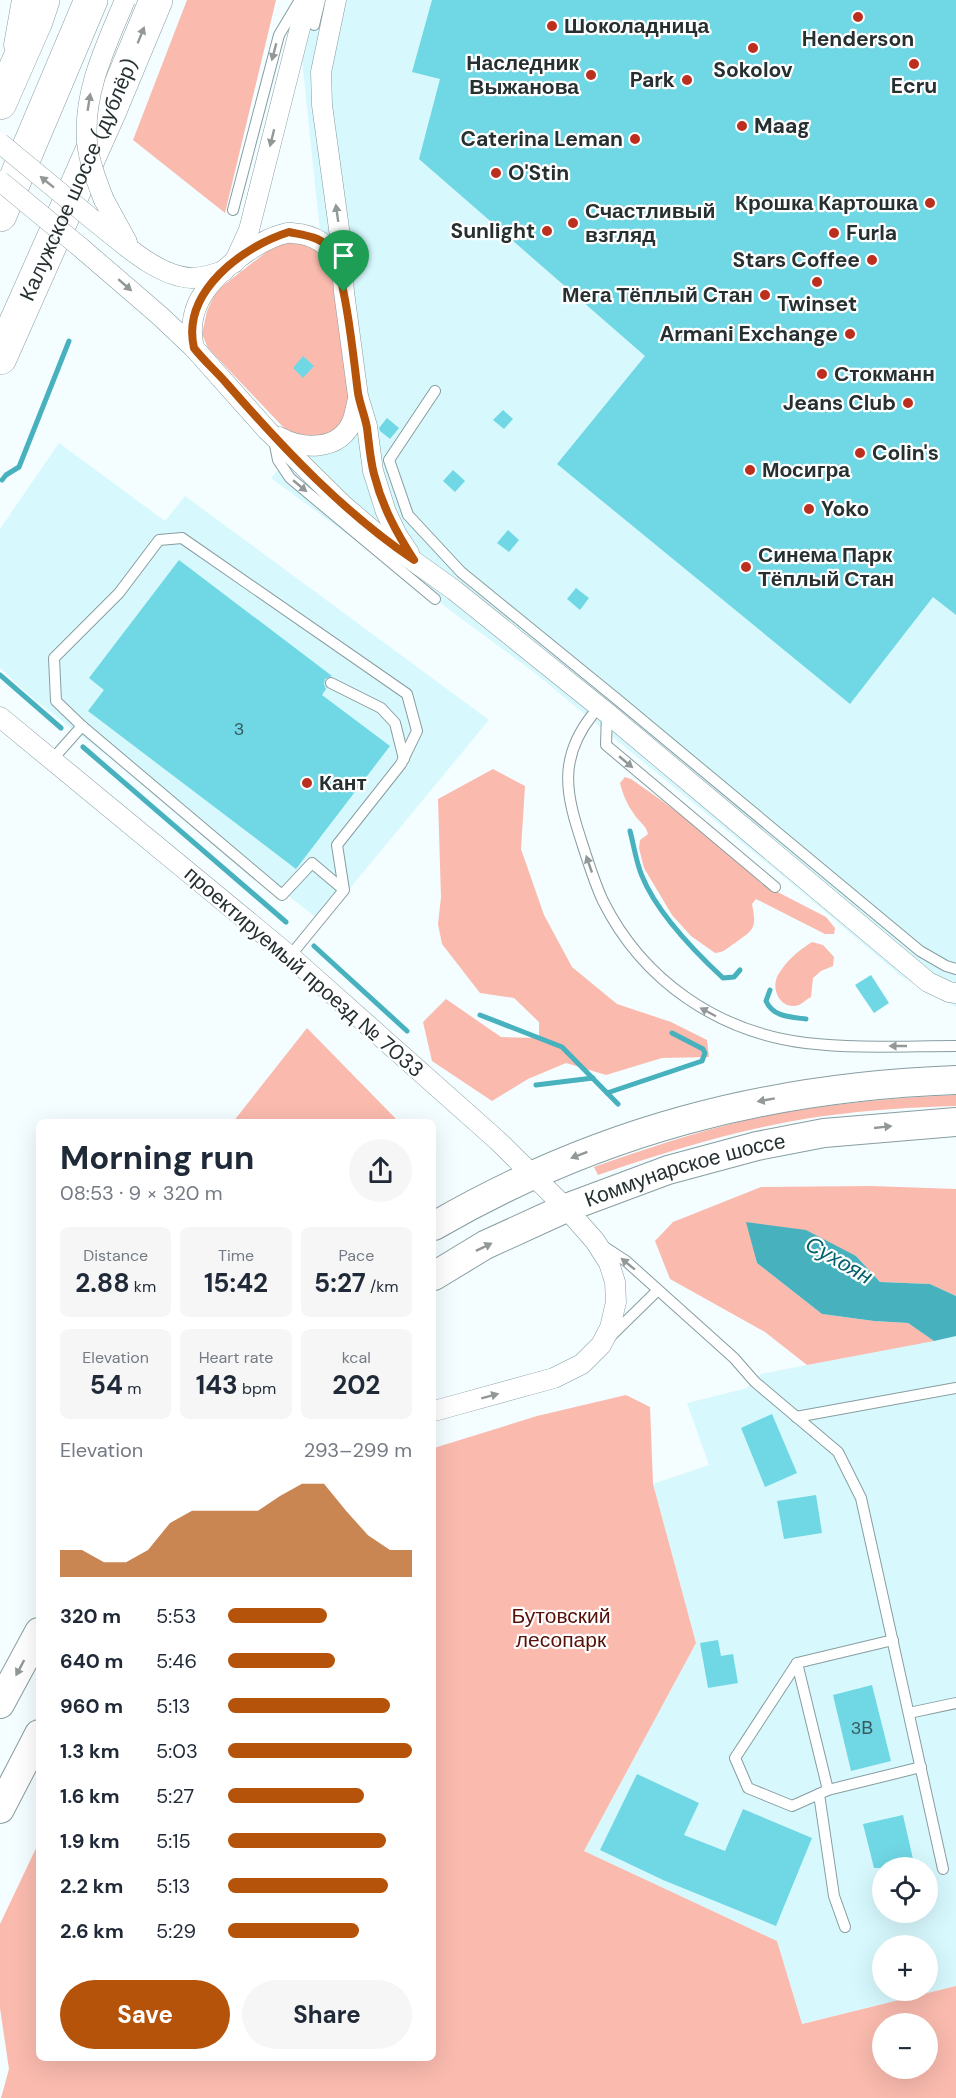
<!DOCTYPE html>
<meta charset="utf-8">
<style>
body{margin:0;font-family:"DM Sans",sans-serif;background:#f6f6f7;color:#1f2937;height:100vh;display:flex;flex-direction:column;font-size:22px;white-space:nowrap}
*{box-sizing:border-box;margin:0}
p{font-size:20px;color:#747a83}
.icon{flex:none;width:33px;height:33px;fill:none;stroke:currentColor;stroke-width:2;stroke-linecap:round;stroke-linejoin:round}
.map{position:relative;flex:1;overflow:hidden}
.sheet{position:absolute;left:36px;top:1119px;width:400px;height:942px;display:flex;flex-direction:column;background:#fff;border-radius:9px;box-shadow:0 6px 24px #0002}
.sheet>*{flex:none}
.tools{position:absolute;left:872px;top:1857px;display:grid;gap:12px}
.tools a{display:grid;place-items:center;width:66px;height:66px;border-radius:50%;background:#fff;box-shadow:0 6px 24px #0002;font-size:30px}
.pin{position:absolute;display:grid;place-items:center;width:51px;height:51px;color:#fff;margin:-62px -26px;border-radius:50% 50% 50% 0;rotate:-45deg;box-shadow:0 0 6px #0007}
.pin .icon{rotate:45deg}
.round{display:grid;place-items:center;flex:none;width:63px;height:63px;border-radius:32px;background:#f6f6f7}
.summary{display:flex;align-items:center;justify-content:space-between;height:102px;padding:0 24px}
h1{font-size:33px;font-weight:700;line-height:45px}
.metrics{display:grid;grid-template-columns:repeat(3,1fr);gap:9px;height:102px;padding:6px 24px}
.metrics div{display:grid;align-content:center;border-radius:9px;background:#f6f6f7;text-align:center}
.metrics b{font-size:26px;font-weight:700}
.metrics small{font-size:16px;font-weight:400}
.metrics p{font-size:16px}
.chart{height:168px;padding:12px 24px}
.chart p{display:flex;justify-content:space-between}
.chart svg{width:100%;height:108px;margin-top:6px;fill:#b45309;opacity:.7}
.button{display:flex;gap:12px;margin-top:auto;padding:12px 24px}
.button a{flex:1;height:69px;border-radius:36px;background:#b45309;color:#fff;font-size:24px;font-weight:700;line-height:69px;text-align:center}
.button a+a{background:#f6f6f7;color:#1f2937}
ul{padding:0 24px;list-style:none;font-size:20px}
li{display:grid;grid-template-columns:96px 72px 1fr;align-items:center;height:45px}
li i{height:15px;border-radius:8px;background:#b45309}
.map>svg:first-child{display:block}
</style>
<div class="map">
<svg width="956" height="2098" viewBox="0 0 956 2098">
<rect width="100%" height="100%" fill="#f4fdff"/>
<g fill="#d7f9fe" fill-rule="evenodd">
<path d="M318,0H956V1007L901,976L795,886L531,670L271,478L338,403L302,60Z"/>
<path d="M59,443L165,521L185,496L489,720L322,922L30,696L0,668V529Z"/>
<path d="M956,1336V1986L801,2024L777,1941L584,1851L696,1643L653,1484L709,1465L687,1403L747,1388L761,1374ZM882,1868H927V1912H882ZM882,1946H927V1990H882Z"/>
</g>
<g fill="#fabaae" fill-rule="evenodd">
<path d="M187,0H276L225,213L133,140Z"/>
<path d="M282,240L317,245L330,261L339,311L350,409C339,434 332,433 307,440L285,429L208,348L202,334L207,311L216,291Z"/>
<path d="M493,769L525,786L521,849L544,915L572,967L617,1004L671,1022L707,1040L709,1057L662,1058L606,1075L566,1063L528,1079L492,1101L432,1061L423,1022L446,999L501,1037L539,1038V1022L514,998L480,993L442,944L438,924L441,897L438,799Z"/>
<path d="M625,777L631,779L661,800L727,850L762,884L826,917L835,928L834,934H825L756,899L752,904C757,929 754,929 735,943C727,948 725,952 715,953L691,936L672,915L644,868L639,848L640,840L648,834C646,825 638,821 634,814C627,804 623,795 620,783Z"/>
<path d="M812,942L823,945L834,957L833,966L821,971L813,978L811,997C807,999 803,1003 799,1005C781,1011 770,989 778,975C786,961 799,950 812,942Z"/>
<path d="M307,1028L399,1122H233Z"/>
<path d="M956,1095V1106C912,1107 868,1110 824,1116C746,1127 672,1150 598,1175L594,1167C645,1149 695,1132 747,1120C816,1105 886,1098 956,1095Z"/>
<path d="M871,1186L956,1189V1296L930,1284L880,1282L856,1256L747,1222L757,1263L822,1314L874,1321L908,1323L934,1341L807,1365L765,1332L670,1279L655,1241L673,1222L761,1187Z"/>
<path d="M626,1395L650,1407L653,1484L696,1643L584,1851L777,1941L802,2024L956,1986V2098H1L9,2069L0,2008V1924L39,1842V2058H434V1448L537,1416ZM882,2024H927V2068H882Z"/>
</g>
<path fill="#47b1be" d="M746,1222L806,1230L856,1256L880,1282L930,1284L956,1296V1336L934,1341L908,1323L874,1321L822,1314L757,1263Z"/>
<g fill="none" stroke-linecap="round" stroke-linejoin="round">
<g stroke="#47b1be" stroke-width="5">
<path d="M2,480L6,475L19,467L69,341"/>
<path d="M0,675L61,728"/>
<path d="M83,747L286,922"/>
<path d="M630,831C634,846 636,862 642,876C657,913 694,951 723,978L734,977L740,970"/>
<path d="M314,946L407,1031"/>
<path d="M770,990L766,1001C773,1017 790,1017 806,1019"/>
<path d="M480,1015L562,1047L618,1104"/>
<path d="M536,1085L593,1078"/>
<path d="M607,1093L702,1061L705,1053L703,1049L672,1033"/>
</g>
</g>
<g fill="#70d7e4">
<path d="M432,0H956V615L933,597L850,704L557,464L645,356L419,159L440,79L412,72Z"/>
<path d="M303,356L314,366L303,378L293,368Z"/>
<path d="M503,410L513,419L504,429L493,420Z"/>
<path d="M387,418L399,428L390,439L380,431L379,428Z"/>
<path d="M453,470L465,481L455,492L443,481Z"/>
<path d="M508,530L519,540L509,552L497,543Z"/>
<path d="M179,560L332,676L325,679L324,684L326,689L322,695L390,746L296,869L88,711L104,690L89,678Z"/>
<path d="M576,588L589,598L580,610L567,599Z"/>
<path d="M871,975L889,1003L874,1013L855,985Z"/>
<path d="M772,1414L797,1473L765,1487L741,1428Z"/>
<path d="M816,1495L822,1533L784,1539L777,1501Z"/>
<path d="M718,1640L721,1656L733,1654L738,1683L708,1688L700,1643Z"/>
<path d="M872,1685L891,1761L851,1771L833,1695Z"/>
<path d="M637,1774L699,1803L684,1835L725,1851L743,1809L812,1838L776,1926L663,1880L600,1850Z"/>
<path d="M903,1815L915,1868H874L863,1824Z"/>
</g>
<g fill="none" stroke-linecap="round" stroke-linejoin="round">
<g stroke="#879da0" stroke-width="12">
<g id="service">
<path d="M314,25L320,0"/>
<path d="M233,210L279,35L300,0"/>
<path d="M435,391L389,460L408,515L461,572L618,700L920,951L946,966L956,969"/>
<path d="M274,440L278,460L290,478L435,599"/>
<path d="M331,683L381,708L395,723L404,759"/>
<path d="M607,713L606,745L775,887"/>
<path d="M593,714C557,759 566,795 583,846C589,865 595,884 603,901C643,981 718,1032 806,1043C856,1049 906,1046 956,1046"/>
<path d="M51,761L82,726"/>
<path d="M290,956L344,890L337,845L401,764L417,731L407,694L182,538L159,540L119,593L54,658L56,701L82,726L282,895L312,863L344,890"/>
<path d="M603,1246L626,1261L734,1358L755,1382L838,1452L861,1498L943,1869"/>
<path d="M611,1336L658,1290"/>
<path d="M796,1417L956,1388"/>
<path d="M893,1640L797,1663L828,1790L921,1767"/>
<path d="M797,1663L735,1758L748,1788L792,1806L828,1790"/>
<path d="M909,1713L956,1703"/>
<path d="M819,1794L834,1896L845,1927"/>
</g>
</g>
<g stroke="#879da0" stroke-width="21">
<g id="minor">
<path d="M336,0L321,72L322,105L340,236L344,292L358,396L367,426L373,471L386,512L397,535L409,553"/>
<path d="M14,45L22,0"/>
<path d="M104,200L127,242"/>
<path d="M92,219C119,240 157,277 192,278C203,278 213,274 224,271"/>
<path d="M80,247L159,315L194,348L267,430L343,505L384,540L454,590L607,713L928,982L949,992L956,993"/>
<path d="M234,263L249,230L307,0"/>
<path d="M194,348C190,332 192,314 200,299C214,273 258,239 287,233C291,232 296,234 301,234C322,238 332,249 338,269"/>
<path d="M279,437C303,450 339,451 352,422C355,415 356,406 358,399"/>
<path d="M0,717L290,956L497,1140L566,1208L595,1241L609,1263L615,1282L616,1302L610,1328L601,1345L582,1364L554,1378L434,1411"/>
</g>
</g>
<g stroke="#879da0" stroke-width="30">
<g id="secondary">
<path d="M434,1226C598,1131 766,1087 956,1080"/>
<path id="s1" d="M434,1276L485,1245L566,1208L668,1170L757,1146L824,1133L956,1122"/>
<path d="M0,1704L39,1632"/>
<path d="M0,1809L39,1734"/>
</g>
</g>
<g stroke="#879da0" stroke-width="34">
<g id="trunk">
<path d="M0,103L36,21L43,0"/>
<path d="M0,215L91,0"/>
<path id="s2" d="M0,358L111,108L156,0"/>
</g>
</g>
<use href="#service" stroke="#fff" stroke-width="10"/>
<use href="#minor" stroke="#fff" stroke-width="20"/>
<use href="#secondary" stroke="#fff" stroke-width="28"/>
<use href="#trunk" stroke="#fff" stroke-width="33"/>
<g stroke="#879da0" stroke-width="21" stroke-linecap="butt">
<g id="minor-bridge">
<path d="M0,143L92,219"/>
<path d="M0,181L80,247"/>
<path d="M104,200C97,182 89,162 87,142C83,91 106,46 125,0"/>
</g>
</g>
<use href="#minor-bridge" stroke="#fff" stroke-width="20"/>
</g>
<defs><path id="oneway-solid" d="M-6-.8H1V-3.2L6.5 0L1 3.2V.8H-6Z" transform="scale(1.5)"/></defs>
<g fill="#929898">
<use href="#oneway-solid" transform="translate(141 35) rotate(-68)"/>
<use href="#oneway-solid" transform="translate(274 52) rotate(105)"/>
<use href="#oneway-solid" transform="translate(89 102) rotate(-81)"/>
<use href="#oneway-solid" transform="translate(272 138) rotate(104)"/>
<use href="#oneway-solid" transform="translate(47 182) rotate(-141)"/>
<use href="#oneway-solid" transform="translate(337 213) rotate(-98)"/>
<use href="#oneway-solid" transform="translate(125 285) rotate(41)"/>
<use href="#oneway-solid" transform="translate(300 486) rotate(40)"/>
<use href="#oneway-solid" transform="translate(626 762) rotate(40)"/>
<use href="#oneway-solid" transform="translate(589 864) rotate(-109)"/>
<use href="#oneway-solid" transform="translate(708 1012) rotate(-152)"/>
<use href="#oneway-solid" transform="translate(898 1046) rotate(-180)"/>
<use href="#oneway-solid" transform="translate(766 1100) rotate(170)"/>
<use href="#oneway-solid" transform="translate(883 1127) rotate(-6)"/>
<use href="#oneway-solid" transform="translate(579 1155) rotate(159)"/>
<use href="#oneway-solid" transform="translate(484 1247) rotate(-26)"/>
<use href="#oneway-solid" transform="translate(628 1264) rotate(-141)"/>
<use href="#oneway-solid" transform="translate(490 1396) rotate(-15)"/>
<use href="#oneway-solid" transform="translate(20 1668) rotate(118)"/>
</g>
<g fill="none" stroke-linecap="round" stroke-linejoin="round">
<g stroke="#fff" stroke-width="12">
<path id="route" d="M289,232C302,235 318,236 327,246C345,264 354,364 358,393C360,405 365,416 367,428C369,443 370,459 374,474C382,506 396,532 414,560C343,512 284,449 228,385C217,372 204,361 194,348C181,292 242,247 289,232Z"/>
</g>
<use href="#route" stroke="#b45309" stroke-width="8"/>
</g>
<g fill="#bc2f1e" stroke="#fff" stroke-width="2">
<circle cx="858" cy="17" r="6"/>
<circle cx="552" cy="26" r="6"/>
<circle cx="753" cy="48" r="6"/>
<circle cx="914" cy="64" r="6"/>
<circle cx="591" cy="75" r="6"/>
<circle cx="687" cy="80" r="6"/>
<circle cx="742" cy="126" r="6"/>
<circle cx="635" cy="139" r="6"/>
<circle cx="496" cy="173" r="6"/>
<circle cx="930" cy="203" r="6"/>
<circle cx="573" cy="223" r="6"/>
<circle cx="547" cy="231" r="6"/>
<circle cx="834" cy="233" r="6"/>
<circle cx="872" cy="260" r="6"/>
<circle cx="817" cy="282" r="6"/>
<circle cx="765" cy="295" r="6"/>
<circle cx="850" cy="334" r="6"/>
<circle cx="822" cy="374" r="6"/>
<circle cx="908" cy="403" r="6"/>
<circle cx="860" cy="453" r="6"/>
<circle cx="750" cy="470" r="6"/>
<circle cx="809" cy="509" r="6"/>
<circle cx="746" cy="567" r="6"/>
<circle cx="307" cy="783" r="6"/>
</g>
<g text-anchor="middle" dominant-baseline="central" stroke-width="4.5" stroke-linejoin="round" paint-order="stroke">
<g font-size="18" fill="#385a5e">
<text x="239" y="729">3</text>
<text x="862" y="1728">3В</text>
</g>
<g font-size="21" font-weight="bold" fill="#263031" stroke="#fff" text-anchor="start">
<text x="564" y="26">Шоколадница</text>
<text x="858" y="39" text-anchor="middle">Henderson</text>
<text x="579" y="63" text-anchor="end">Наследник<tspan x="579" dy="24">Выжанова</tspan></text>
<text x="753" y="70" text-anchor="middle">Sokolov</text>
<text x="675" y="80" text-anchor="end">Park</text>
<text x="914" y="86" text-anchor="middle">Ecru</text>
<text x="754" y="126">Maag</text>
<text x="623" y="139" text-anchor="end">Caterina Leman</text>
<text x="508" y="173">O'Stin</text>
<text x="918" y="203" text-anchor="end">Крошка Картошка</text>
<text x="585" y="211">Счастливый<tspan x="585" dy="24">взгляд</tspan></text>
<text x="535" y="231" text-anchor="end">Sunlight</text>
<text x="846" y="233">Furla</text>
<text x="860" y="260" text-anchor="end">Stars Coffee</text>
<text x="753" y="295" text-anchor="end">Мега Тёплый Cтан</text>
<text x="817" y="304" text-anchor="middle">Twinset</text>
<text x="838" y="334" text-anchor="end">Armani Exchange</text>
<text x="834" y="374">Стокманн</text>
<text x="896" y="403" text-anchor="end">Jeans Club</text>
<text x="872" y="453">Colin's</text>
<text x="762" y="470">Мосигра</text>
<text x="821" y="509">Yoko</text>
<text x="758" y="555">Синема Парк<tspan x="758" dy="24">Тёплый Стан</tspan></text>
<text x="319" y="783">Кант</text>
</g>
<g font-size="21" fill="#263031" stroke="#fff">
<text stroke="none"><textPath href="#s2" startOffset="195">Калужское шоссе (дублёр)</textPath></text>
<text transform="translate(304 972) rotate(41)">проектируемый проезд № 7033</text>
<text stroke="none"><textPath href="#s1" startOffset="274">Коммунарское шоссе</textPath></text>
</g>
<g font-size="21" fill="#561109" stroke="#fff">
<text x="561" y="1616">Бутовский<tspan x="561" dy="24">лесопарк</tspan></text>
</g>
<g font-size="22" font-style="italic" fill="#04626b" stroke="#fff">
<text transform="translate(839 1260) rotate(30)">Сухоян</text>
</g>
</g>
</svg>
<div class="tools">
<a><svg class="icon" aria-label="locate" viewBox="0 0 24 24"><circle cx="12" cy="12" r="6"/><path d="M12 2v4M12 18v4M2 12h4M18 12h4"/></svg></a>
<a>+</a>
<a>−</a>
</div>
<div class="pin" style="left:344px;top:292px;background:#1e9e55"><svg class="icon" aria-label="arrive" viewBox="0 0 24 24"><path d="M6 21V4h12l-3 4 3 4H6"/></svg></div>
<section class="sheet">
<div class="summary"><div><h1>Morning run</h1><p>08:53 · 9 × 320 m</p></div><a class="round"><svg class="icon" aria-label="share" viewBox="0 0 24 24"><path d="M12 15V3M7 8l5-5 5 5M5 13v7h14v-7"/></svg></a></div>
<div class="metrics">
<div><p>Distance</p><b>2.88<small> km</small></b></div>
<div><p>Time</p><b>15:42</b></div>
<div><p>Pace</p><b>5:27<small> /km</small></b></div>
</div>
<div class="metrics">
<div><p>Elevation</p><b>54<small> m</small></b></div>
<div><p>Heart rate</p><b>143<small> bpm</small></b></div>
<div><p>kcal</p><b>202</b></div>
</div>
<div class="chart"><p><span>Elevation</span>293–299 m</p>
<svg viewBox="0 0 160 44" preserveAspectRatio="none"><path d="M0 44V33L10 33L20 38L30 38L40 33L50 22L60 17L70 17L80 17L90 17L100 11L110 6L120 6L130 17L140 27L150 33L160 33V44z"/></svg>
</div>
<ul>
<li><b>320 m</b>5:53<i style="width:54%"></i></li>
<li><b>640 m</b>5:46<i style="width:58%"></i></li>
<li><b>960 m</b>5:13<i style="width:88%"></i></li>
<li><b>1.3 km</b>5:03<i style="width:100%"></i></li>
<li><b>1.6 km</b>5:27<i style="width:74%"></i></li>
<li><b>1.9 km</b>5:15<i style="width:86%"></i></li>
<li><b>2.2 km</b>5:13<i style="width:87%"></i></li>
<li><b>2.6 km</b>5:29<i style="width:71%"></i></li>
</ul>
<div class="button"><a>Save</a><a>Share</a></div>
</section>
</div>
